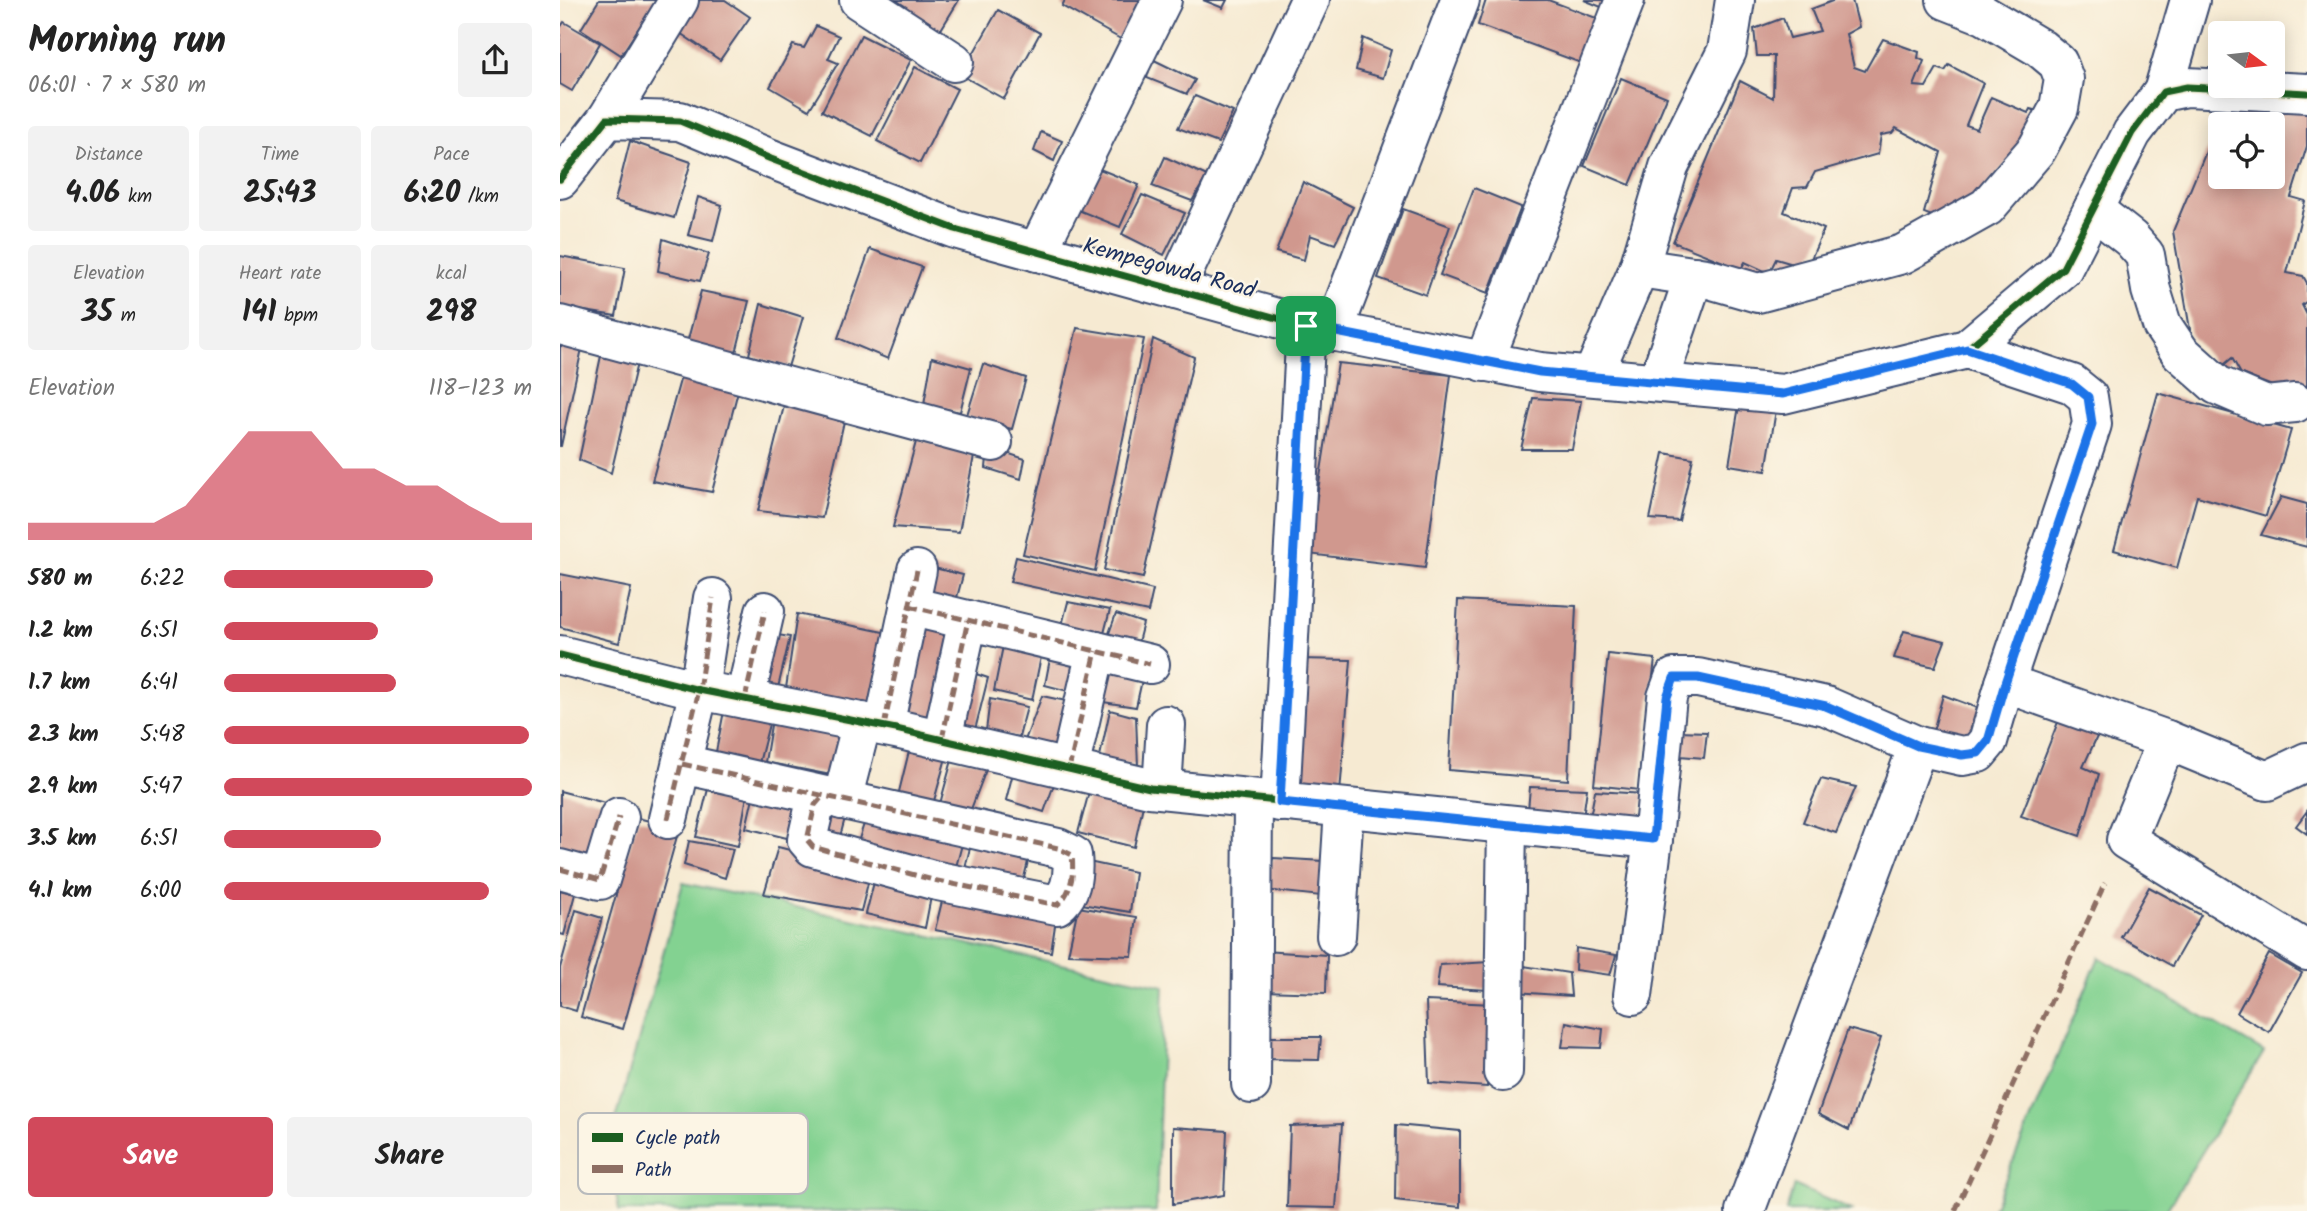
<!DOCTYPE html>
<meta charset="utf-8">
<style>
body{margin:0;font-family:Kalam,sans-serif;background:#f2f2f2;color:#222;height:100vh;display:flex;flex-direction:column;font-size:26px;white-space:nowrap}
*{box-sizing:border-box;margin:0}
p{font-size:23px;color:#767676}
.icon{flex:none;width:38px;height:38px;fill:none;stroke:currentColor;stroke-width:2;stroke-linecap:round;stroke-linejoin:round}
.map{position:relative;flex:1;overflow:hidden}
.panel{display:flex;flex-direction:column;background:#fff;width:560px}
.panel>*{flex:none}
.needle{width:46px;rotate:105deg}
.buttons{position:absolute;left:1648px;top:21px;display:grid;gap:14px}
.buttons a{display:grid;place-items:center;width:77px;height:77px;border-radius:7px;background:#fff;box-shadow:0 4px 18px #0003;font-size:35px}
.pin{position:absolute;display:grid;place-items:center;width:60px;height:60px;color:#fff;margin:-30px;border-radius:14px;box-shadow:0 4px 10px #0006}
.round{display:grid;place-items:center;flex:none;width:74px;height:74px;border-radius:7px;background:#f2f2f2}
.summary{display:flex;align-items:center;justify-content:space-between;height:119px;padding:0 28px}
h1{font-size:38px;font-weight:600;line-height:52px}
.figures{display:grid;grid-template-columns:repeat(3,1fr);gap:10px;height:119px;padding:7px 28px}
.figures div{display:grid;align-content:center;border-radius:7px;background:#f2f2f2;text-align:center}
.figures b{font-size:30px;font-weight:600}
.figures small{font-size:19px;font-weight:400}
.figures p{font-size:19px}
.chart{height:196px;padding:14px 28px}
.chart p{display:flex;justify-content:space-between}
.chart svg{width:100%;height:126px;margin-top:7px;fill:#d1495b;opacity:.7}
.cta{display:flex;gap:14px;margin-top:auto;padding:14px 28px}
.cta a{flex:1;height:80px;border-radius:7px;background:#d1495b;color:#fff;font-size:28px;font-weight:600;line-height:80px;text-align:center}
.cta a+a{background:#f2f2f2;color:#222}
ul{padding:0 28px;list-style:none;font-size:23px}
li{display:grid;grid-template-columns:112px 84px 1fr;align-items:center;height:52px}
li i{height:18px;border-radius:9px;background:#d1495b}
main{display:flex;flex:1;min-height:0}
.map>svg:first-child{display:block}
</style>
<main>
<section class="panel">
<div class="summary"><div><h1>Morning run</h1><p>06:01 · 7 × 580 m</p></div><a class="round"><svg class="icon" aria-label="share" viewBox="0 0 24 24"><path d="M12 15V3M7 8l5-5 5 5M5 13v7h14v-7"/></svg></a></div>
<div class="figures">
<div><p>Distance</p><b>4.06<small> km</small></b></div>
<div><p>Time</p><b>25:43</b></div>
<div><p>Pace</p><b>6:20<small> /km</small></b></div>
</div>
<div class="figures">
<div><p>Elevation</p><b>35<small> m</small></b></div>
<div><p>Heart rate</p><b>141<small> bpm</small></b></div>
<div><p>kcal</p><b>298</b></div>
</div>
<div class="chart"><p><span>Elevation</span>118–123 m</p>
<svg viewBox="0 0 160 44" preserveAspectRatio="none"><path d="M0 44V38L10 38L20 38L30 38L40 38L50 32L60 19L70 6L80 6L90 6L100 19L110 19L120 25L130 25L140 32L150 38L160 38V44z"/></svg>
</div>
<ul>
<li><b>580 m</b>6:22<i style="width:68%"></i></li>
<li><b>1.2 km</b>6:51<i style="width:50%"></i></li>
<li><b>1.7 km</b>6:41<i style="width:56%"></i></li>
<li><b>2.3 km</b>5:48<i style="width:99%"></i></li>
<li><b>2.9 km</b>5:47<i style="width:100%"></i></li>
<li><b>3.5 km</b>6:51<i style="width:51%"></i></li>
<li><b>4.1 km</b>6:00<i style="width:86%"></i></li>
</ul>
<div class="cta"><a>Save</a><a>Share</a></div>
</section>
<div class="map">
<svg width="1747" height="1211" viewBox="0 0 1747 1211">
<rect width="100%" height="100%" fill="#fcf5e5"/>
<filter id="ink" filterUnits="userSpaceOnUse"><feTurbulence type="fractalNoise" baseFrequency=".0143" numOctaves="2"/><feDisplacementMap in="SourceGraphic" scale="14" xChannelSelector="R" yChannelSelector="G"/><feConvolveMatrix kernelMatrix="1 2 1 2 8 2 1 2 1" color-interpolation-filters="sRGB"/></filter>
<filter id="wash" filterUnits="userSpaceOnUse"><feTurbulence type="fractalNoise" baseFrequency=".00686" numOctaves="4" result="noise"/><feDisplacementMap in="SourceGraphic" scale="28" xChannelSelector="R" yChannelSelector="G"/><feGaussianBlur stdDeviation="1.57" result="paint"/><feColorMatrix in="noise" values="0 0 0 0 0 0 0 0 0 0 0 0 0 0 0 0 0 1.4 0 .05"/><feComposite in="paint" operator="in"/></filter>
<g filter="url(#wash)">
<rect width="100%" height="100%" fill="#f6ead2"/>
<g fill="#83d291" stroke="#4f8078" stroke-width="2">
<path d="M123,883L604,986L596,1211H59L48,1147Z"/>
<path d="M1539,957L1704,1052L1606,1211H1432Z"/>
<path d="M1234,1185L1293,1211H1226Z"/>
</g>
<g id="blocks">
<g fill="#d0988e" fill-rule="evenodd">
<path d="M39,0H97L61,55L21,29Z"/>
<path d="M140,0H165L190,17L160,60L117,31Z"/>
<path d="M320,0H399L377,36Z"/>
<path d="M505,0H589L566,42L502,6Z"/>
<path d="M643,0H667L663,8Z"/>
<path d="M926,0H988L1039,19L1021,63L918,25Z"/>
<path d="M1024,0H1055L1051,11Z"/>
<path d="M1275,0H1292L1299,27L1286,34L1294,67L1305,71L1323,39L1359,52L1358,58L1364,61L1354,86L1366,87L1377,68L1385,71L1389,65L1423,83L1406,125L1417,129L1431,97L1468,113L1470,109L1489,114L1393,224L1364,213L1381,152L1336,128L1332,133L1321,135L1318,154L1255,172L1247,187L1233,188L1224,212L1264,229L1247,268L1216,259L1209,273L1185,262L1181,269L1113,242L1180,81L1213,98L1214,56H1197L1194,29L1223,18L1230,38L1260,31L1251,9Z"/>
<path d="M438,10L480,33L444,99L401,75Z"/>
<path d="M4,22L40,43L12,91L0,84V28Z"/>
<path d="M256,26L279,36L268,59L278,63L249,110L210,87L233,45L244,48Z"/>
<path d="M301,35L351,60L312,136L262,111Z"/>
<path d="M803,38L831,50L823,78L796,70Z"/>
<path d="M592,59L635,80L627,94L587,78Z"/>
<path d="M355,67L397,89L360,163L317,141Z"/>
<path d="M1061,78L1107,97L1070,185L1024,166Z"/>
<path d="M1670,94L1747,101V146L1731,197L1745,201L1727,273L1743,276L1747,283V301L1742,305L1747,315V392L1741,397L1681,374L1672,358L1659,369L1631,335L1613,231ZM1661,124H1713V177H1661Z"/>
<path d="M635,96L673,112L658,143L618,128Z"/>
<path d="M481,132L502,141L494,161L474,151Z"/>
<path d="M70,141L131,162L114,218L55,201Z"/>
<path d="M605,157L647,176L632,201L592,186Z"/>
<path d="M537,168L579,185L560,227L518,210Z"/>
<path d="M743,182L793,207L775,244L750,235L744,260L716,252Z"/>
<path d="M914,188L961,207L928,293L880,275Z"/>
<path d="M582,195L625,213L604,255L562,234Z"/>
<path d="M138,197L162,205L153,241L128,235Z"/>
<path d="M843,209L890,226L866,295L818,278Z"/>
<path d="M103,239L149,254L140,281L98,271Z"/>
<path d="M310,249L362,267L328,359L278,338Z"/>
<path d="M0,256L65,268L56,316L0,307Z"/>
<path d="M141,291L189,301L174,361L127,343Z"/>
<path d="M201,304L243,317L228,367L189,355Z"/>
<path d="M517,328L584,339L535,571L463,554Z"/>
<path d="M0,334L24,339L1,446H0Z"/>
<path d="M593,339L634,357L583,578L544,570Z"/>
<path d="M42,351L77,363L51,473L19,460Z"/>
<path d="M372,357L411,368L400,412L364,404Z"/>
<path d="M778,363L891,375L865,568L748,554Z"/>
<path d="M423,364L466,378L452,429L406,418Z"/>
<path d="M122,373L180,383L152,492L92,481Z"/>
<path d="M1598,393L1731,430L1706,516L1637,496L1617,568L1554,550Z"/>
<path d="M973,398L1021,401L1012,449H961Z"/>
<path d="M225,402L285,417L262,518L198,511Z"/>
<path d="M1179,406L1216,410L1206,471L1169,465Z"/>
<path d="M357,438L414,456L399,532L333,527Z"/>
<path d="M428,447L465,459L461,479L426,468Z"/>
<path d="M1104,453L1133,458L1119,521L1090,519Z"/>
<path d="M1721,497L1747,504V547L1701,535Z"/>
<path d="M456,557L593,590L588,612L450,582Z"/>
<path d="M366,566L403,575L396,601L361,595Z"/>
<path d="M0,574L71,588L59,643L0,627Z"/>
<path d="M898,600L1016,606L1008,780L889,770Z"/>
<path d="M508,602L550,610L542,641L500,633Z"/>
<path d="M237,614L328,633L314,707L225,695Z"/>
<path d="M556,614L583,623L575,654L544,647Z"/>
<path d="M356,617L402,623L376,726L331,721Z"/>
<path d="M1344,631L1385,641L1375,667L1334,658Z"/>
<path d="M206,633L230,637L217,692L195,689Z"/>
<path d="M445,636L483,647L472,700L434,691Z"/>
<path d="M493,643L526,652L516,693L485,685Z"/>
<path d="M1048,654L1095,659L1079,790L1034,785Z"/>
<path d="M540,659L585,667L576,707L530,700Z"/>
<path d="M737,659L791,660L780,793L725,788Z"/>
<path d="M404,670L428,678L415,730L392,725Z"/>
<path d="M1383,695L1426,711L1412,749L1372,735Z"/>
<path d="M482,696L516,703L502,757L462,748Z"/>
<path d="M430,699L467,707L459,737L426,731Z"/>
<path d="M550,710L576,717L578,766L539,761Z"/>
<path d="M164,711L210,720L197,771L154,762Z"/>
<path d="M213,713L294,733L281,777L205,762Z"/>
<path d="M1500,717L1540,730L1523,767L1539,774L1520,836L1461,816Z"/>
<path d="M1118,731L1147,732L1144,758L1120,756Z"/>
<path d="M351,743L389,747L372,808L337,800Z"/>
<path d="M392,760L429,762L408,817L378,811Z"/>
<path d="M454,769L496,779L484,812L446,800Z"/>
<path d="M152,773L190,779L178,846L136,837Z"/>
<path d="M1261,779L1296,787L1276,833L1243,822Z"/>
<path d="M196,784L244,795L231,839L186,828Z"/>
<path d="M970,787L1027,789L1023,817L968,811Z"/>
<path d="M530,788L585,796L574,847L518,833Z"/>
<path d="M0,791L45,803L26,869L0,862Z"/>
<path d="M1035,791L1084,794L1080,822L1030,817Z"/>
<path d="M264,799L289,803L277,848L254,843Z"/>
<path d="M309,809L404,837L393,878L294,854Z"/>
<path d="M1747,811V834L1736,826Z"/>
<path d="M78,818L119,829L63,1029L21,1017Z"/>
<path d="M414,832L472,845L460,894L401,884Z"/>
<path d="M129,841L173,849L165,878L124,865Z"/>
<path d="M218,847L311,871L301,911L204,894Z"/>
<path d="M713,858L763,861L761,896L704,890Z"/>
<path d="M524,861L575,872L570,912L515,903Z"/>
<path d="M317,870L373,886L365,928L306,914Z"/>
<path d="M1589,887L1641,915L1612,966L1561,937Z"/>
<path d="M385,889L497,912L491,952L375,930Z"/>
<path d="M0,890L15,894L4,935L0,934Z"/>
<path d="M518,907L577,917L572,956L508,954Z"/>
<path d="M16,910L42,918L16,1011L0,1006V968Z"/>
<path d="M1016,948L1056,955L1050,975L1015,970Z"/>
<path d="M702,951L767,955L766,993L699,991Z"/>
<path d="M1709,954L1742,973L1709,1032L1677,1013Z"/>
<path d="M929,962L928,990L877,987L880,965Z"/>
<path d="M957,965L1009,973L1011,996L956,992Z"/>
<path d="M866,1001L934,1004L927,1087L869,1083Z"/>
<path d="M1006,1022L1043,1029L1041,1048L1002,1047Z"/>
<path d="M1288,1029L1321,1038L1289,1130L1258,1114Z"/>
<path d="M706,1037H761L759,1060L700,1059Z"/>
<path d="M782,1124L776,1208L727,1207L730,1126Z"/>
<path d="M836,1125L900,1131V1207L835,1200Z"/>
<path d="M613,1127L667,1131L664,1195L613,1204Z"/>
</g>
</g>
</g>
<g filter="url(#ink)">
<use href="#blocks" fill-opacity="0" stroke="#3c4b6f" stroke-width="2"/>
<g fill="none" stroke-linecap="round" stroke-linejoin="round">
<g stroke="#3c4b6f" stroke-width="42">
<g id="minor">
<path d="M299,0L394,62"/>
<path d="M1603,92L1630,0"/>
<path d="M47,119L119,0"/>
<path d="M0,179L47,119L120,121L211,159L395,229L746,326L980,372L1223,394L1407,349L1503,268L1572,133L1603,92L1627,87L1747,93"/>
<path d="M1533,209L1571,239L1585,255L1591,290L1602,325L1620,352L1657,385L1706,406L1735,403"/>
<path d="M477,252L602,0"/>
<path d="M1079,268L1146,278L1198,293L1343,254L1427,207L1477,149L1499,108L1504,79L1498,63L1480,48L1424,15L1386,0"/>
<path d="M615,290L750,0"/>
<path d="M0,325L433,442"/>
<path d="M773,332L900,0"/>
<path d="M924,362L1065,0"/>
<path d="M1033,375L1079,268L1109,167L1167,51L1175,0"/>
<path d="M1098,382L1134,276"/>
<path d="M349,606L590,664"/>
<path d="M0,655L139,690L336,729L590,788L1093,839"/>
<path d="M1445,683L1607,740L1707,781L1747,762"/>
<path d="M185,699L205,611"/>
<path d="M324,726L357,570"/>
<path d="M382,739L408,620"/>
<path d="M1607,740L1566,840L1747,951"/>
<path d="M122,764L498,848L512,855C514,874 512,893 497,905L373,880L253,847L247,840L255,805L263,796"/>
<path d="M509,769L536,651"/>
<path d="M602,789L606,725"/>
<path d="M282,800L302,722"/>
<path d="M720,802L746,326"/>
<path d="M108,819L139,690L153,598"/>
<path d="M0,869L40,880L59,817"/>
<path d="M776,936L784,809"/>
<path d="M1073,995L1093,839L1107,697L1114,678H1138L1266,706L1358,746"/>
<path d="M943,1072L947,825"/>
<path d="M691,1084L693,799"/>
<path d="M1185,1211L1358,746L1402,756L1418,753L1428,741L1445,683L1532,424L1528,397L1512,384L1407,349"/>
</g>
</g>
<use href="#minor" stroke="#fff" stroke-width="38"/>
<g stroke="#8d6e63" stroke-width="5" stroke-dasharray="10 5" stroke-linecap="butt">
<path d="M349,606L590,664"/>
<path d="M185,699L205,611"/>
<path d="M324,726L357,570"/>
<path d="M382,739L408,620"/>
<path d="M122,764L498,848L512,855C514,874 512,893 497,905L373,880L253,847L247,840L255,805L263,796"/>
<path d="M509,769L536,651"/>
<path d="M108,819L139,690L153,598"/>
<path d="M0,869L40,880L59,817"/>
<path d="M1395,1211L1545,883"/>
</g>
<g stroke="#fcf5e5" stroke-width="11">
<g id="cycleway">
<path d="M0,179L47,119L120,121L211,159L395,229L746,326L980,372L1223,394L1407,349L1503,268L1572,133L1603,92L1627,87L1747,93"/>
<path d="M0,655L139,690L336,729L590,788L1093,839"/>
</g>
</g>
<use href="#cycleway" stroke="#1b5e20" stroke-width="7"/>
</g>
</g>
<g fill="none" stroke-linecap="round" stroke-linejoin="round" filter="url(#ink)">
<g stroke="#fff" stroke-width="14">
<path id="route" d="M746,326L980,372L1223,394L1407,349L1512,384L1528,397L1532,424L1445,683L1428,741L1418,753L1402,755L1358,746L1266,706L1138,678H1114L1107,697L1093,839L720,802Z"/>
</g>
<use href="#route" stroke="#1a73e8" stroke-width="9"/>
</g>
<g text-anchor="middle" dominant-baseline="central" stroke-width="5" stroke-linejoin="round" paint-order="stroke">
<g font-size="23" fill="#1b2f5e" stroke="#fcf5e5">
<text transform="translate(609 269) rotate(15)">Kempegowda Road</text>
</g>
</g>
<rect x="18" y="1113" width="230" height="81" rx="10" fill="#fcf5e5" stroke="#b8babc" stroke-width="2"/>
<rect x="32" y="1133" width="31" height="9" fill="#1b5e20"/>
<rect x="32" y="1165" width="31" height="8" fill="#8d6e63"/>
<g font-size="19" fill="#1b2f5e">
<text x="75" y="1144">Cycle path</text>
<text x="75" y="1176">Path</text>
</g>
</svg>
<div class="buttons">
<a><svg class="needle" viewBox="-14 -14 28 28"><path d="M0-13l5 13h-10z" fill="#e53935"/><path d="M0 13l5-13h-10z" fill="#767676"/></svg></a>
<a><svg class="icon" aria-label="locate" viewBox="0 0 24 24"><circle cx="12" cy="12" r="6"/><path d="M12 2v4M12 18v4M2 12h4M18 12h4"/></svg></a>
</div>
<div class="pin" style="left:746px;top:326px;background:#1e9e55"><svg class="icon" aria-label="arrive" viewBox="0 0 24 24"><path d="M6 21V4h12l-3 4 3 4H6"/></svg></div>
</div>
</main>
